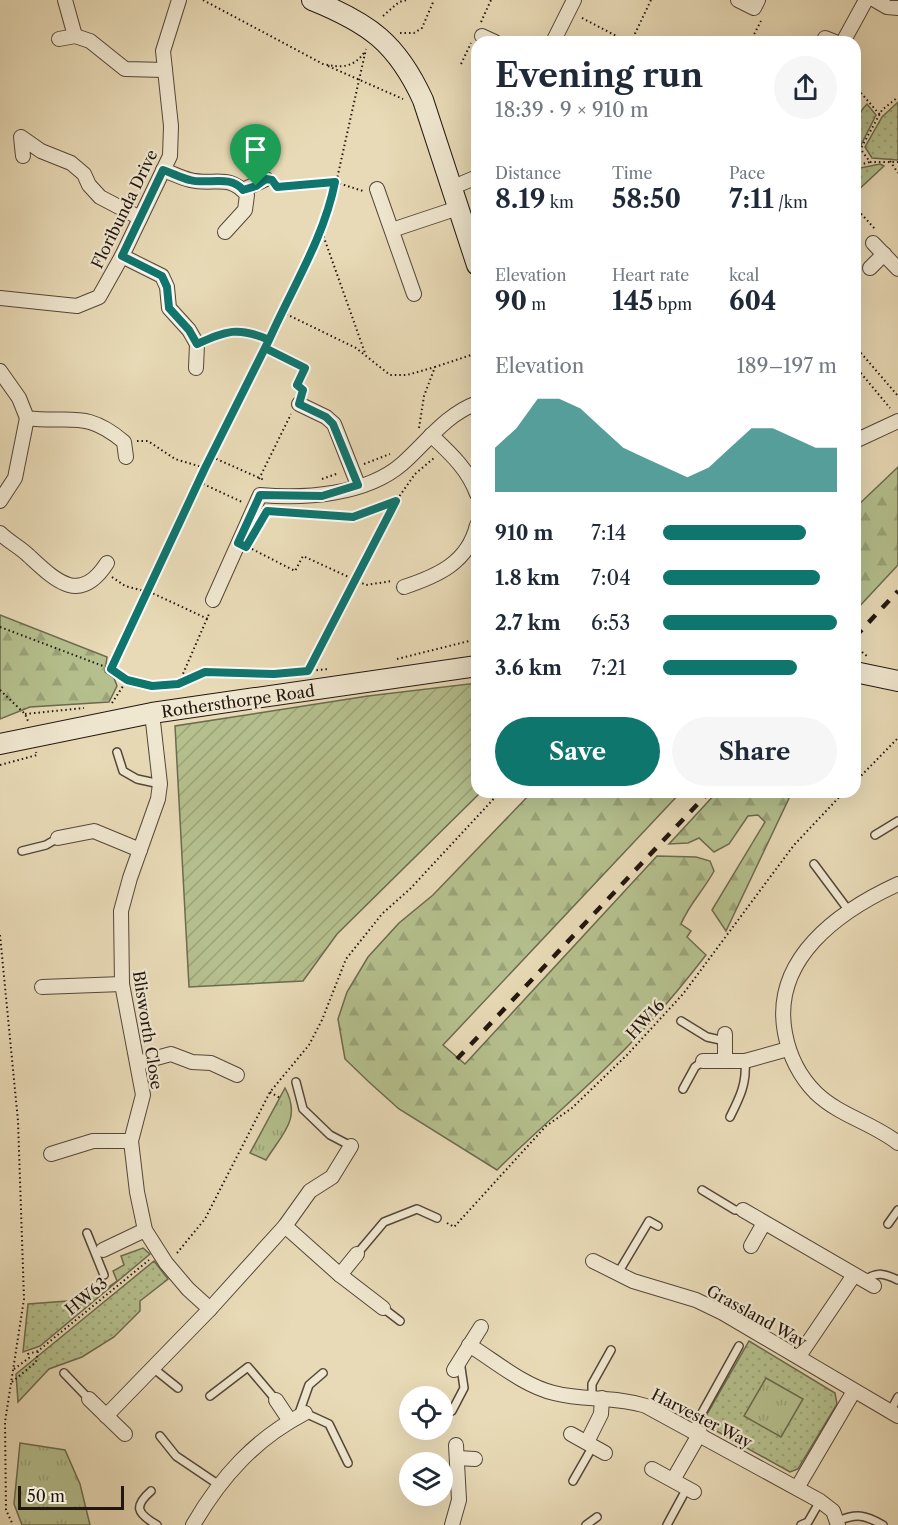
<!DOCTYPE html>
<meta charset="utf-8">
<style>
body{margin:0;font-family:"Libre Caslon Text",serif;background:#f6f6f7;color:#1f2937;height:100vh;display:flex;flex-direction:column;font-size:22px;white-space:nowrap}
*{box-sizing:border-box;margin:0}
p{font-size:20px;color:#747a83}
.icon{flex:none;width:33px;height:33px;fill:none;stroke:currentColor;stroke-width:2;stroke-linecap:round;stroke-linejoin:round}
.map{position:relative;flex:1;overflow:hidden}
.drawer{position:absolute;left:471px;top:36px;width:390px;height:762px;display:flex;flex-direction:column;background:#fff;border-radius:18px;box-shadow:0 6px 24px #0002}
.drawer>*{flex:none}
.tools{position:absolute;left:399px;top:1386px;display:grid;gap:12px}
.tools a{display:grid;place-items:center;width:54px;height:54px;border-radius:50%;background:#fff;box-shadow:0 6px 24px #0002;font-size:30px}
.scale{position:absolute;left:18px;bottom:15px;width:106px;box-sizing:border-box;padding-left:6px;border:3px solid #221610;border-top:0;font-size:16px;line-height:21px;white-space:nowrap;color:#221610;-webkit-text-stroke:4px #f0e7d0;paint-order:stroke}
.pin{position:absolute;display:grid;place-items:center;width:51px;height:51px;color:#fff;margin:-62px -26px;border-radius:50% 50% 50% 0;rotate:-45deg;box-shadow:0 0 6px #0007}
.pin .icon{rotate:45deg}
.round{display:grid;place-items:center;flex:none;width:63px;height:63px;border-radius:32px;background:#f6f6f7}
.summary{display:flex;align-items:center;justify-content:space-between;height:102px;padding:0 24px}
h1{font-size:33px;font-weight:700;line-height:45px}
.figures{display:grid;grid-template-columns:repeat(3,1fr);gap:9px;height:102px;padding:6px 24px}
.figures div{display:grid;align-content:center}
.figures b{font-size:26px;font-weight:700}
.figures small{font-size:16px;font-weight:400}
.figures p{font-size:16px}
.chart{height:168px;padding:12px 24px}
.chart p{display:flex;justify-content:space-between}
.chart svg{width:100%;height:108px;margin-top:6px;fill:#0f766e;opacity:.7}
.button{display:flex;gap:12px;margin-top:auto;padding:12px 24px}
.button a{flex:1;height:69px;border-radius:36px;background:#0f766e;color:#fff;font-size:24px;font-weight:700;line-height:69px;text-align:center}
.button a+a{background:#f6f6f7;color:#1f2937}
ul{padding:0 24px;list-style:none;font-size:20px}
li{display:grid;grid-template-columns:96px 72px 1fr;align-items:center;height:45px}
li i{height:15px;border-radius:8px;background:#0f766e}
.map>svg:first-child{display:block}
</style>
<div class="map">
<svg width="898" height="1525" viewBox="0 0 898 1525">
<defs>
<pattern id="grass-dots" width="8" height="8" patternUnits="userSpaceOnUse" patternTransform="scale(1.5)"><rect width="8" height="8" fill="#b5c08e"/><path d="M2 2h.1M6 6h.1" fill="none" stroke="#9ba479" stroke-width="1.8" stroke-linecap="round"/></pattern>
<pattern id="forest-firs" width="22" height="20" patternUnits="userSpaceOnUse" patternTransform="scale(1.5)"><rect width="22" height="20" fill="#b5c08e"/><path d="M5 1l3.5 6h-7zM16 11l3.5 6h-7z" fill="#9ba479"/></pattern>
<pattern id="park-tufts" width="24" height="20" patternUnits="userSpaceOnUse" patternTransform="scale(1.5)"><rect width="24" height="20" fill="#b5c08e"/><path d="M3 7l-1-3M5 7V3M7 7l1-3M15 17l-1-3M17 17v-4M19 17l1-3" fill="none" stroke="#9ba479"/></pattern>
<pattern id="garden-furrows" width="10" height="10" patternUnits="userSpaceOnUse" patternTransform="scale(1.5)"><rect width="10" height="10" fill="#b5c08e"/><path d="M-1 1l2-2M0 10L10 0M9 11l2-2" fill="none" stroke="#9ba479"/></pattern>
</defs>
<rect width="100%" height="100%" fill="#e8dab6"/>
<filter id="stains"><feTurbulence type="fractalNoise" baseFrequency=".00333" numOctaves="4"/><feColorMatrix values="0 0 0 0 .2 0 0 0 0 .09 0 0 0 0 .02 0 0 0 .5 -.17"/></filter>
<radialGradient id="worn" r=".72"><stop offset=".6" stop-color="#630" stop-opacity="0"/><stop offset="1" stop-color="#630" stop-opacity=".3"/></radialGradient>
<g fill="url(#grass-dots)" stroke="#6c6b4f" stroke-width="1.5">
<path d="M898,102V160L872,158L865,147L882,117Z"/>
<path d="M867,104L876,115L860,147L855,146C855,129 855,116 867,104Z"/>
<path d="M880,164L884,166L855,193V169Z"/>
<path d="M143,1248L150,1254L40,1346L23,1352L28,1304L81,1300L89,1291L104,1290L117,1281L113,1271L124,1265L121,1256Z"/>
<path d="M154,1261L168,1279L140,1301V1311L114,1337L82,1357L49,1369L18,1402L16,1374Z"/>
<path d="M749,1341L835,1393L837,1404L798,1469L790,1472L702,1423Z"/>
</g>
<g fill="url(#forest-firs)" stroke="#6c6b4f" stroke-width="1.5">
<path d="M898,467V565L855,611V508Z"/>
<path d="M0,615L107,657L105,672L114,678L117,686L109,702L30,707L0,719Z"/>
<path d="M532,792H681L443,1045L465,1064L657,856L696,857L710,861L714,871C704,890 689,904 681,924L691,931L687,937L706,955C678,991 648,1027 615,1059C577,1097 535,1132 497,1170L399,1109L370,1083L345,1059L338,1019L347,992L368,957L399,923L433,895Z"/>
<path d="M717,792H792L726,931L712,910L765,822L758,815L748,816L729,844L714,852L699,838L688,843L669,844Z"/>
</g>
<g fill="url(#park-tufts)" stroke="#6c6b4f" stroke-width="1.5">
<path d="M285,1088C302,1119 282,1134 266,1160L250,1153Z"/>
<path d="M766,1378L803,1399L781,1437L744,1416Z"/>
<path d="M20,1443L65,1450L80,1484L90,1525H22L14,1504Z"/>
</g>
<path fill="url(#garden-furrows)" stroke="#6c6b4f" stroke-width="1.5" d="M477,683V792H481L337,934L303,981L189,987L175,726L368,696Z"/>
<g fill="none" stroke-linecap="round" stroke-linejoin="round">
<g stroke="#54473a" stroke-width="10">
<g id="lane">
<path d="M117,752L123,771L137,779L160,784"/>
<path d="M875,835L898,821"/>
<path d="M22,851L46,845L58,838"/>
<path d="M814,864L849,911"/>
<path d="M681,1021L707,1037L725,1041"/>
<path d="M296,1082L303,1109L330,1135L351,1146"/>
<path d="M683,1089L695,1067L703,1061"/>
<path d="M730,1117C740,1097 747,1083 745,1061"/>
<path d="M702,1190L735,1210H743"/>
<path d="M888,1224L898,1210"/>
<path d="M87,1233L104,1275"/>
<path d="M357,1254L384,1222L417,1209L437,1218"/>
<path d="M618,1273L649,1221L658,1226"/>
<path d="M865,1280C878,1271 885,1274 898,1280"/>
<path d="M383,1308L400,1321"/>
<path d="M153,1368L178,1388"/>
<path d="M64,1373L89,1399"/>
<path d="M210,1396L248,1367L276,1400"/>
<path d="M592,1398V1384L611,1350"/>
<path d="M452,1411L464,1388L460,1361"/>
<path d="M890,1412L898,1397"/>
<path d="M305,1413L329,1424L348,1463"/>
<path d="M298,1416L309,1385L323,1373"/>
<path d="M693,1429L739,1346"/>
<path d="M160,1436L176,1456L219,1485"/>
<path d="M573,1481L593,1446"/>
<path d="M151,1491C134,1506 136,1513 157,1525"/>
<path d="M838,1521C857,1513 865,1515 883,1525"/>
<path d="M586,1525L597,1517"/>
<path d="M667,1525L687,1488"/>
<path d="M801,1525L808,1522L820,1501"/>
</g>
</g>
<g stroke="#54473a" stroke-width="16">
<g id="street">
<path d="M65,0L75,36"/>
<path d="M738,0L754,8L758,0"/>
<path d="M875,0L887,7L898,8"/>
<path d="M482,36L495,42"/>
<path d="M825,38L835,42"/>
<path d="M59,39L75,36L90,41L125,69L165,70"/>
<path d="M553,42L574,0"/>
<path d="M843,42L866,0"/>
<path d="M23,156L21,137L41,151L71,163L84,174L89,185L100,197L140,218"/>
<path d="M163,170C172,173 181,178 190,180C214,186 229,173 247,195L245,210L225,232"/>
<path d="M451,188L477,177"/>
<path d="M377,189L414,294"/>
<path d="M243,190L266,179"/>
<path d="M392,230L458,208"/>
<path d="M873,243L898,269"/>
<path d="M122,256L162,276L167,287L169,308L189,330L197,344L196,368"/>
<path d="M870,268L884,254"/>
<path d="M0,298L77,306L99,297L122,256L170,156L171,126L163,51L179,0"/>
<path d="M0,371L19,398L27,418C70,424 85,409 124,442L126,457"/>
<path d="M299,404L326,417L334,424L358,485"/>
<path d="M431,435C450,453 468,469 477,494"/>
<path d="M855,441L898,421"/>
<path d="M0,501L15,478L27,418"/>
<path d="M0,533C9,542 20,547 29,556C56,581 80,605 107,563"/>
<path d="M404,587C437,576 468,563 477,525"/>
<path d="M213,600L260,495C305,499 366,495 402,464C427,442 445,415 477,403"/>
<path d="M152,713L160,784L158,799L130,878L121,911L122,984L143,1095L131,1141L137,1192L145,1230L166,1263L188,1289L210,1309"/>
<path d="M58,838L94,831L140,850"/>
<path d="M898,884C839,911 771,959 785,1033C789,1055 800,1077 816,1093C840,1116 873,1123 898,1143"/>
<path d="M42,987L122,984"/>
<path d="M725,1034V1060"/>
<path d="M703,1061H745L788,1049"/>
<path d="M138,1063L171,1054L192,1062L211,1063L237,1075"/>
<path d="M51,1154L93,1141H131"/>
<path d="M743,1210L874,1286"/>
<path d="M285,1226L340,1275L383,1308"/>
<path d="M751,1246L764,1223"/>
<path d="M103,1250L145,1230"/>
<path d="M593,1261L633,1281L696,1300L723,1313L898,1416"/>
<path d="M340,1275L357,1254"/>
<path d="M469,1345C495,1361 524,1386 554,1393C584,1401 615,1396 646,1406L820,1501L833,1511L838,1525"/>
<path d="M799,1356L854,1275"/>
<path d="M454,1370L481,1327"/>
<path d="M89,1399L125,1434"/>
<path d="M276,1400L290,1421"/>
<path d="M106,1416L210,1309L285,1226L310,1191L332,1177L351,1146"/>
<path d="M571,1434L605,1453"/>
<path d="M587,1442L601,1414L602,1398"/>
<path d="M457,1458L475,1459"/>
<path d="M652,1469L694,1492"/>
<path d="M673,1480L700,1433"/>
<path d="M797,1488L854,1391"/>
<path d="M193,1525C221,1477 255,1439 305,1413"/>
<path d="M452,1525L459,1500L456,1445"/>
</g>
</g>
<g stroke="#221610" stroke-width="22">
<g id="secondary">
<path d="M312,0C369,23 397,43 423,100L477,265"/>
<path d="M855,672L898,681"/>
<path d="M0,744L152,713L477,666"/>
</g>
</g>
<g stroke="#221610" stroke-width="2" stroke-dasharray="1.5 3" stroke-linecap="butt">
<path d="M203,0L323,64C340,68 353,68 364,53"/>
<path d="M383,16L399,2L407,0"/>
<path d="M582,18L628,42"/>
<path d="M481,22L491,0"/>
<path d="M400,33H414L422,28L434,0"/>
<path d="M631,42L651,0"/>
<path d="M750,42L761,21"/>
<path d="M461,64L471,43"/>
<path d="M328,66L403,99"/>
<path d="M855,86L881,116"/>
<path d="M855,149L861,151"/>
<path d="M862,151L870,162H898"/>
<path d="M855,159L882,110L898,97"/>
<path d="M890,161L898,173"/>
<path d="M855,166L870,162"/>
<path d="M277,187L335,182L363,191"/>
<path d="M855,207L875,229"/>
<path d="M322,232L365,353"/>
<path d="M282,312L356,348L390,375H407L435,367"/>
<path d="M209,339C233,328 245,329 269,340"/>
<path d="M855,346L898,396"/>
<path d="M265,348L305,368L297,385L302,391"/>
<path d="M855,366L890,408"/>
<path d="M419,428L424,396L435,367L477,353"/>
<path d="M137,441H148L175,459L205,468"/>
<path d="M212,457L264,480"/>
<path d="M364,464L390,454"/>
<path d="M259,479L291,414"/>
<path d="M322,479L339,473"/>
<path d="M199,482L242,502"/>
<path d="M276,511L353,517L396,501"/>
<path d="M252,549L295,571L303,556L366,585L392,581"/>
<path d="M112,577L125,586L152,593L208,619"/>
<path d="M0,627L111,669"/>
<path d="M862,652L868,657"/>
<path d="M397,659L477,639"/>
<path d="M307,671L396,501L415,474L434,458"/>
<path d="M127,680L151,686L179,683L209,614"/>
<path d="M179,683L205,673L274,674L329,669"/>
<path d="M0,690L25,714L28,721"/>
<path d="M112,703L127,680L111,669L147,589L322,231L330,210L366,49"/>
<path d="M25,714L84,708"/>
<path d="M0,765L37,755L36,752"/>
<path d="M855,782L898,738"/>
<path d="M0,935L18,1121L24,1299L5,1422L6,1510L13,1525"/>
<path d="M270,1092L280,1098"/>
<path d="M447,1223L454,1227L546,1126L572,1108L627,1055L683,994L794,845L844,792"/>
<path d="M177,1253L205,1219L270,1092L309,1045L322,1020L346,959L382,914L410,889L500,792"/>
<path d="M14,1369L29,1358L28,1354L38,1351L149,1260"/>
<path d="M12,1382L36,1362L38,1351"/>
</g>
<use href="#lane" stroke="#f0e7d0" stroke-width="7"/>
<use href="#street" stroke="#f0e7d0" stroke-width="14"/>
<use href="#secondary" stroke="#f0e7d0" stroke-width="20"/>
<g stroke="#221610" stroke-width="4.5" stroke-dasharray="10 10" stroke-linecap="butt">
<path d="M855,637L898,591"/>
<path d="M457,1059L709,792"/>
</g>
</g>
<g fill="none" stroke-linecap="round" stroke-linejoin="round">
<g stroke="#fff" stroke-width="12">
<path id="route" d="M256,186L266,179L272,180L277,187L335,182C324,238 292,288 269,340L205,468L111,669L127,680L152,686L178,684L205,672L274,674L308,671L396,501L353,517L267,511L246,547L238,543L260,495L322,496L358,485L333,424L326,417L299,404L303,390L297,385L305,368L265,348L269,340C238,326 226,331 197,344L189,330L169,308L167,287L162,276L122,256L163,170C172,173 181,178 190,180C207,185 230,174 243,190L256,186"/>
</g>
<use href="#route" stroke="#0f766e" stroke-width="8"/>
</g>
<g text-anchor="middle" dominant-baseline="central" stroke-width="4.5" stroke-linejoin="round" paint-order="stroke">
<g font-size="16" fill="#221610" stroke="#f0e7d0">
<text transform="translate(124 209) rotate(-64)">Floribunda Drive</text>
<text transform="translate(238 701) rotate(-8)">Rothersthorpe Road</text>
<text transform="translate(645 1019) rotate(-47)">HW16</text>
<text transform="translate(148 1030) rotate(81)">Blisworth Close</text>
<text transform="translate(86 1296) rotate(-39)">HW63</text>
<text transform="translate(757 1316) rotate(29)">Grassland Way</text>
<text transform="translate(702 1418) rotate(27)">Harvester Way</text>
</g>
</g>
<rect width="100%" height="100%" filter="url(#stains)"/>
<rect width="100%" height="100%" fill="url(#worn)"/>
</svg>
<div class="tools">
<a><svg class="icon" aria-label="locate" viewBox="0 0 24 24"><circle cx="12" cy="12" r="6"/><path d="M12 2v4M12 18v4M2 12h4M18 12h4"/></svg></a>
<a><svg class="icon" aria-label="layers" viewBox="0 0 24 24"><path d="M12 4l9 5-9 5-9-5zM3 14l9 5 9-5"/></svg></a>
</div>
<div class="scale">50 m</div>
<div class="pin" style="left:256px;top:186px;background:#1e9e55"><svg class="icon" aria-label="arrive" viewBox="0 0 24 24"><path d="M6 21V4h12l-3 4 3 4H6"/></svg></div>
<section class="drawer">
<div class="summary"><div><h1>Evening run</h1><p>18:39 · 9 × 910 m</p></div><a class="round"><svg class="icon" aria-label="share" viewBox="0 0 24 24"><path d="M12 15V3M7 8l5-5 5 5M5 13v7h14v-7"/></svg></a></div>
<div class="figures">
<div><p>Distance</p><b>8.19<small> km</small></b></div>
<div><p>Time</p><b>58:50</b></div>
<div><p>Pace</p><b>7:11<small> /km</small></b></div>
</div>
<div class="figures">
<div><p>Elevation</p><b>90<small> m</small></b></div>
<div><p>Heart rate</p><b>145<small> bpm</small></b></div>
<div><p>kcal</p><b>604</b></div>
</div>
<div class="chart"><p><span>Elevation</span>189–197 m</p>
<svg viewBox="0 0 160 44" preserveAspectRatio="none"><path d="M0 44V26L10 18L20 6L30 6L40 10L50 18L60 26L70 30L80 34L90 38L100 34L110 26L120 18L130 18L140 22L150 26L160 26V44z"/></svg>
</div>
<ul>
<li><b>910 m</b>7:14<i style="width:82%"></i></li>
<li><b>1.8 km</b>7:04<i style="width:90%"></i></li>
<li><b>2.7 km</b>6:53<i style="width:100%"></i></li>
<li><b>3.6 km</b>7:21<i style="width:77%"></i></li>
</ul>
<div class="button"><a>Save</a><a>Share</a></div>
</section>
</div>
